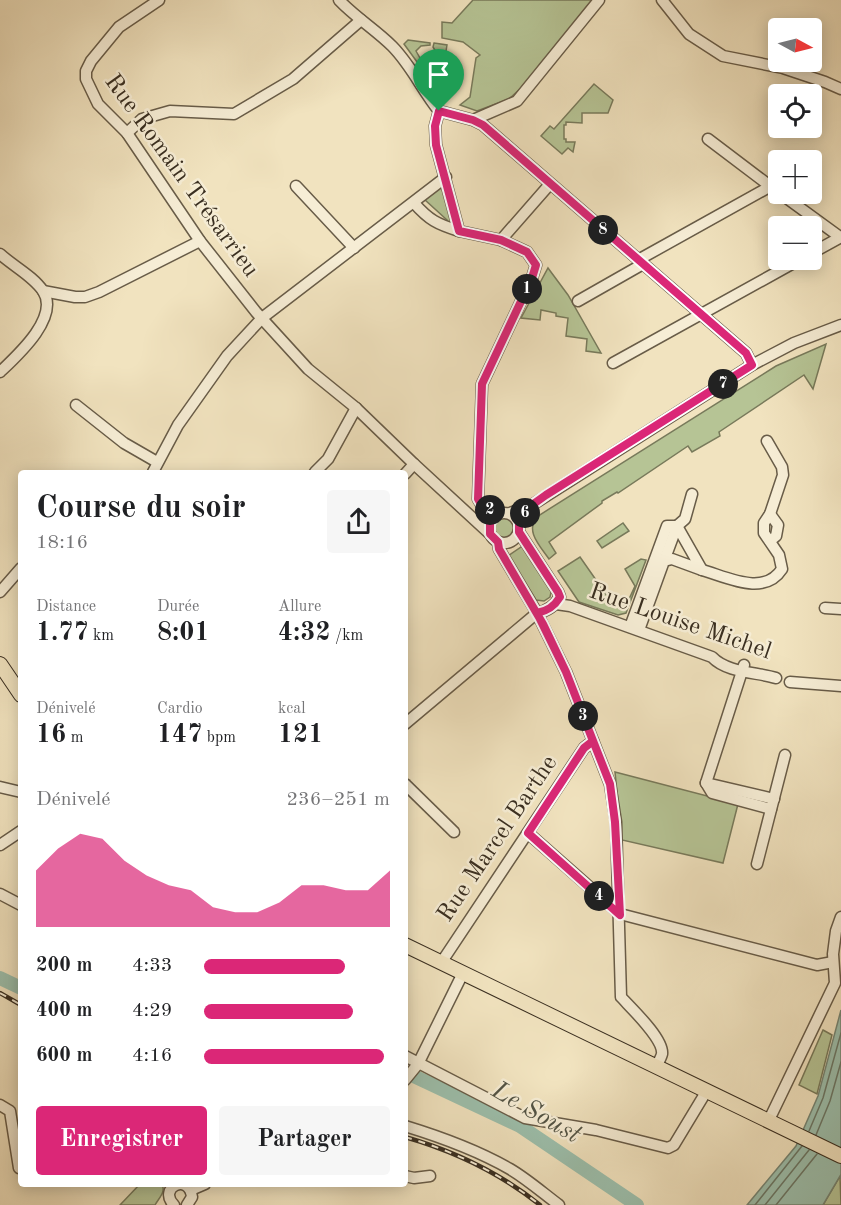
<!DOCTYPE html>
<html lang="fr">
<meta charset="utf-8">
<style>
body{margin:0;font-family:"Old Standard TT",serif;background:#f6f6f6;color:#202124;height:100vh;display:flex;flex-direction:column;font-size:22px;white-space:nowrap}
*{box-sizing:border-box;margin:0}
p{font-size:20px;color:#757577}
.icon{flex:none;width:33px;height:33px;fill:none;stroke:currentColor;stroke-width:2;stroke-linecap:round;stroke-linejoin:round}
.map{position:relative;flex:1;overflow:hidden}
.side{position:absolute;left:18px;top:470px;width:390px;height:717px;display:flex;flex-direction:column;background:#fff;border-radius:6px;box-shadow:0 3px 15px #0003}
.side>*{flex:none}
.needle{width:39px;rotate:97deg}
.fabs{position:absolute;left:768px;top:18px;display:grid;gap:12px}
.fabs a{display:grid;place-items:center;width:54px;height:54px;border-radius:6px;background:#fff;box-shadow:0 3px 15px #0003;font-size:30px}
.pin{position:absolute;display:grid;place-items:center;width:51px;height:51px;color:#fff;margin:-62px -26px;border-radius:50% 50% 50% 0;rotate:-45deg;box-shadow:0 0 6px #0007}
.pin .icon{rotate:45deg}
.km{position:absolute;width:30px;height:30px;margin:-15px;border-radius:50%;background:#222;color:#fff;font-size:16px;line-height:30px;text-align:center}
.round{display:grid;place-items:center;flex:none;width:63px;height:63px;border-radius:6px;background:#f6f6f6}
.head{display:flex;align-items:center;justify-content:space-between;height:102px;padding:0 18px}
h1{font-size:33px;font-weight:600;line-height:45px}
.figures{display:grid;grid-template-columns:repeat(3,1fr);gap:9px;height:102px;padding:6px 18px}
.figures div{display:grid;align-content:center}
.figures b{font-size:26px;font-weight:600}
.figures small{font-size:16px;font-weight:400}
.figures p{font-size:16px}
.chart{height:168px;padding:12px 18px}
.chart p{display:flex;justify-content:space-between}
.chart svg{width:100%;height:108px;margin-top:6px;fill:#db2777;opacity:.7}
.button{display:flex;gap:12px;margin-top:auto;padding:12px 18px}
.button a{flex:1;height:69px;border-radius:6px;background:#db2777;color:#fff;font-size:24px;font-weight:600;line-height:69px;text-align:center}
.button a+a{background:#f6f6f6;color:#202124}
ul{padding:0 18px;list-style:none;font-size:20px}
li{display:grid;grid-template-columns:96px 72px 1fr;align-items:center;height:45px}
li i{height:15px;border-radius:8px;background:#db2777}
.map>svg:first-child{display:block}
</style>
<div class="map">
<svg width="841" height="1205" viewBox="0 0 841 1205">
<rect width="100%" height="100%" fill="#f1e3bf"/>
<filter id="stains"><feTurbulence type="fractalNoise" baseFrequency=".00333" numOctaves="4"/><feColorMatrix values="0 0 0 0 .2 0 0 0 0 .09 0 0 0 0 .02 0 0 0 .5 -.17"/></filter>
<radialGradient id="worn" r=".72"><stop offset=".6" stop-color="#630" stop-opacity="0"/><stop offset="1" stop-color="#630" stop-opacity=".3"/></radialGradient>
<g fill="#b6c495" stroke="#787a5b" stroke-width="1.5">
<path d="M473,0H593L521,88L509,99L477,111L460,105L470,97L476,58L480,55L463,42L442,38V22L452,23Z"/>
<path d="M408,40L430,43V45L421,46L416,51L420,58L427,62L426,67L420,66L404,44Z"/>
<path d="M434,43L447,45L443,69L429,68L431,61L438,55L433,47Z"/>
<path d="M425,72L446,76L444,94L441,96Z"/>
<path d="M594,84L613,100L608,113H582V123L566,122V125H564V139H566V142H575L573,152L568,148L562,154L541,136L550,126L554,129Z"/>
<path d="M442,185L452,225L444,223L447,220L424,199Z"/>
<path d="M548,268L568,295L601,353L586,351L587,339L566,336L568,318L556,316V313L541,310L540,320L521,318Z"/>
<path d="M826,344L813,389L804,375L719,432L720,436L692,452L688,446L618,493L617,492L602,501V503L549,542L556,553L549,559C540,546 524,530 538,516L776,366Z"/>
<circle cx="504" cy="528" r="11"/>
<path d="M623,523L629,531L602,548L597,541Z"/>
<path d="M524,545L552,588L550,597L544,601L536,600L508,556Z"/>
<path d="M580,557L610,600L612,599L616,606L629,599L635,586L625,569L641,559L646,560L626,613L618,615L579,602L558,571Z"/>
<path d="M615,772L738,804L723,863L622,840Z"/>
<path d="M823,1030L832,1035L817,1094L799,1085Z"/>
<path d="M840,1176L841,1205H823Z"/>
<path d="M140,1184H162C166,1192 159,1198 155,1205H120Z"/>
</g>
<path fill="#9cbfac" stroke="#758574" stroke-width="1.5" d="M841,1010V1179L840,1176L823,1205H747L796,1146L818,1096Z"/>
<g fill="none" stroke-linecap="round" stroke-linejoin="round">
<g stroke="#6b7766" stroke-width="1.5">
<path d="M809,1131L823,1098L841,1033"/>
<path d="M816,1135L830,1101L841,1062"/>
<path d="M755,1205L802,1146"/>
<path d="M765,1205L809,1150"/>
<path d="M776,1205L817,1154"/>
</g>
<g stroke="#9cbfac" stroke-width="14">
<path d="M0,978L21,988"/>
<path d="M405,1072L520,1126L637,1205"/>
</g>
<g stroke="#685c48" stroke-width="13">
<g id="minor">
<path d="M159,0L119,27L91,61L86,71V79L98,104L127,133L200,241L256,312L308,369L356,408L414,464L490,534"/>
<path d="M339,0C355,17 376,30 392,46C411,65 422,90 439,111"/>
<path d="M662,0L689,34L723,56L783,68L825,82L841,89"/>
<path d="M439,111L435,126L436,145L459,231L501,240L527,252L536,265L532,278L482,384L478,499L481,504L497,514"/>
<path d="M439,111L473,120L483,125L746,353L752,365"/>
<path d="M473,120L517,101L599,0"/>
<path d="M127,133L142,119L170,111L234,114L293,79L361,20"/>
<path d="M708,139L778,192"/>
<path d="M296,186L354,248"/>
<path d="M781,194L840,237"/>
<path d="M414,203C429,220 437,224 459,231"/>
<path d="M501,240L550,184"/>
<path d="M812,253L841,237"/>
<path d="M0,254C13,266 33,276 43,291C60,317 18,355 0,372"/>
<path d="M638,260L771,186"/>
<path d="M43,291L75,297H85L99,292L200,241"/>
<path d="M578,301L643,264"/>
<path d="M613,363L799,260"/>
<path d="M76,405L124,443L157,462"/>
<path d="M153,472L178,425L227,356L262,318L446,177"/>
<path d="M315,472L328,459L356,408"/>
<path d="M405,474L414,464"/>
<circle cx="504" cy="528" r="15"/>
<path d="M510,513L532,505L752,365L794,343L841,325"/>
<path d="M519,532L558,592L560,597"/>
<path d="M770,541L776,536L778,525L770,514"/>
<path d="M498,542L499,549L537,613L566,672L610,784L616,822L621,997C631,1008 664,1039 662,1054C661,1058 658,1063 656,1067"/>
<path d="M664,561L677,526L685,519L692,494"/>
<path d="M702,570C727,577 764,597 782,569L779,555L764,533V523L770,514L783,475L782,467L767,441"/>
<path d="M0,592L21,568"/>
<path d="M556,604L570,606L712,657C727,673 757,672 776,678"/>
<path d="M825,608L841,609"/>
<path d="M630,627L667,526H677L702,570L672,559L664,561L639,630"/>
<path d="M744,665L706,783L712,793L771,809"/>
<path d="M790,682L841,686"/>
<path d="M405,724L537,613C547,611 554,607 559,598"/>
<path d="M706,783L774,799"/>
<path d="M405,784L454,832"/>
<path d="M0,787L21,792"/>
<path d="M528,833L620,914L817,965L833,962"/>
<path d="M0,845L21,831"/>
<path d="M757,864L785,755"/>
<path d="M0,894L21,905"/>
<path d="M441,963L584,748L593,741"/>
<path d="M405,1056L525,1118L596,1130L668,1148L674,1145L706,1092"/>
<path d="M405,1080L418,1064L463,973"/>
<path d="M0,1105L10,1111L19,1168"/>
<path d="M768,1122L835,983L833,954L836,931L841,917"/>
<path d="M405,1126C441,1137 477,1150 510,1169C527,1179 543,1193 559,1205"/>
<path d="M405,1176L414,1178L430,1176"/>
<path d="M191,1190L205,1184"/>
<path d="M174,1205C157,1188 189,1172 192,1197L187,1205"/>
</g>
</g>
<g stroke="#3a2f21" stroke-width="16">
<g id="major">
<path d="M0,664L21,695"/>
<path d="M405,945L841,1156"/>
</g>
</g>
<use href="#minor" stroke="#f6edd5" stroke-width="10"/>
<use href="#major" stroke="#f1e3bf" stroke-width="14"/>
<g stroke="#3a2f21" stroke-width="4.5">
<g id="rail">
<path d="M0,993L21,1005"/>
<path d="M405,1137C454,1151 500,1173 540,1205"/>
</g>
</g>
<use href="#rail" stroke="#f6edd5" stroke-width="2" stroke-dasharray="7" stroke-linecap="butt"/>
</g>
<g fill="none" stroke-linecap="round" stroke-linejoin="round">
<g stroke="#fff" stroke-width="12">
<path id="route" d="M439,111L435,126L436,145L459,231L501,240L527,252L536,265L532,278L482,384L478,499L481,504L497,514L490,523V534L498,542L499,549L543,624L566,672L593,741L584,748L528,833L620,915L615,822L610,784L566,672L537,613C547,611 554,607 560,597L558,592L519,532V521L532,505L546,495L752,365L746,353L483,125L473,120L439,111"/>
</g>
<use href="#route" stroke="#db2777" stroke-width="8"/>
</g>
<g text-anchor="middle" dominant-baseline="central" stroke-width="5" stroke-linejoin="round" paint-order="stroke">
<g font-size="24" fill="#3a2f21" stroke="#f6edd5">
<text transform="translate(181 176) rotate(54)">Rue Romain Trésarrieu</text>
<text transform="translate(680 622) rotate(19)">Rue Louise Michel</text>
<text transform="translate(498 839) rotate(-56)">Rue Marcel Barthe</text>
</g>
<g font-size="26" font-style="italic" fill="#525344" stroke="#f6edd5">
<text transform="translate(536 1113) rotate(30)">Le Soust</text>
</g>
</g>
<rect width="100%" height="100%" filter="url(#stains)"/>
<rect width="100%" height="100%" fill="url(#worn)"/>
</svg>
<div class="fabs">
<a><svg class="needle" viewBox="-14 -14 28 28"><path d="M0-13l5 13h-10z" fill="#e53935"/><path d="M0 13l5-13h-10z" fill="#757577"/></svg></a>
<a><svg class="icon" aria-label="locate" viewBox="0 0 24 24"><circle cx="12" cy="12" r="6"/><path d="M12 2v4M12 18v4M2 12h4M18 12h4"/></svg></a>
<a>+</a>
<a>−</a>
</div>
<div class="pin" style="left:439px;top:111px;background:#1e9e55"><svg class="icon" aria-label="arrive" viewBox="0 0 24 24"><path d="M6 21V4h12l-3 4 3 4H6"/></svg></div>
<b class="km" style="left:527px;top:289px">1</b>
<b class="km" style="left:490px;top:510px">2</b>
<b class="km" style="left:583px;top:716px">3</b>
<b class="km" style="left:599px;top:896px">4</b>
<b class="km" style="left:525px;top:513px">6</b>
<b class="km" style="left:723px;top:384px">7</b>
<b class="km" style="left:603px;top:230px">8</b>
<section class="side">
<div class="head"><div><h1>Course du soir</h1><p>18:16</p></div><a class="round"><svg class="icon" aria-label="share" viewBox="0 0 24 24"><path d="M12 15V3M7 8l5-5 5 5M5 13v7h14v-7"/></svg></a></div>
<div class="figures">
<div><p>Distance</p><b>1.77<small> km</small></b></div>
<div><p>Durée</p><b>8:01</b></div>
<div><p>Allure</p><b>4:32<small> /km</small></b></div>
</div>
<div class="figures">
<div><p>Dénivelé</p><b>16<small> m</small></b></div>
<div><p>Cardio</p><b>147<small> bpm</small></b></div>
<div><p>kcal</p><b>121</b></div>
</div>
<div class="chart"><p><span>Dénivelé</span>236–251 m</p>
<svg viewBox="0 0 160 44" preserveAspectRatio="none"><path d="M0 44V21L10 12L20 6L30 8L40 17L50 23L60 27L70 29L80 36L90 38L100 38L110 34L120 27L130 27L140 29L150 29L160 21V44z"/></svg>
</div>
<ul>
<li><b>200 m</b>4:33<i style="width:76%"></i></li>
<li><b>400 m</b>4:29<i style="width:80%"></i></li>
<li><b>600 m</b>4:16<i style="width:97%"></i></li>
</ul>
<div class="button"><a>Enregistrer</a><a>Partager</a></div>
</section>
</div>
